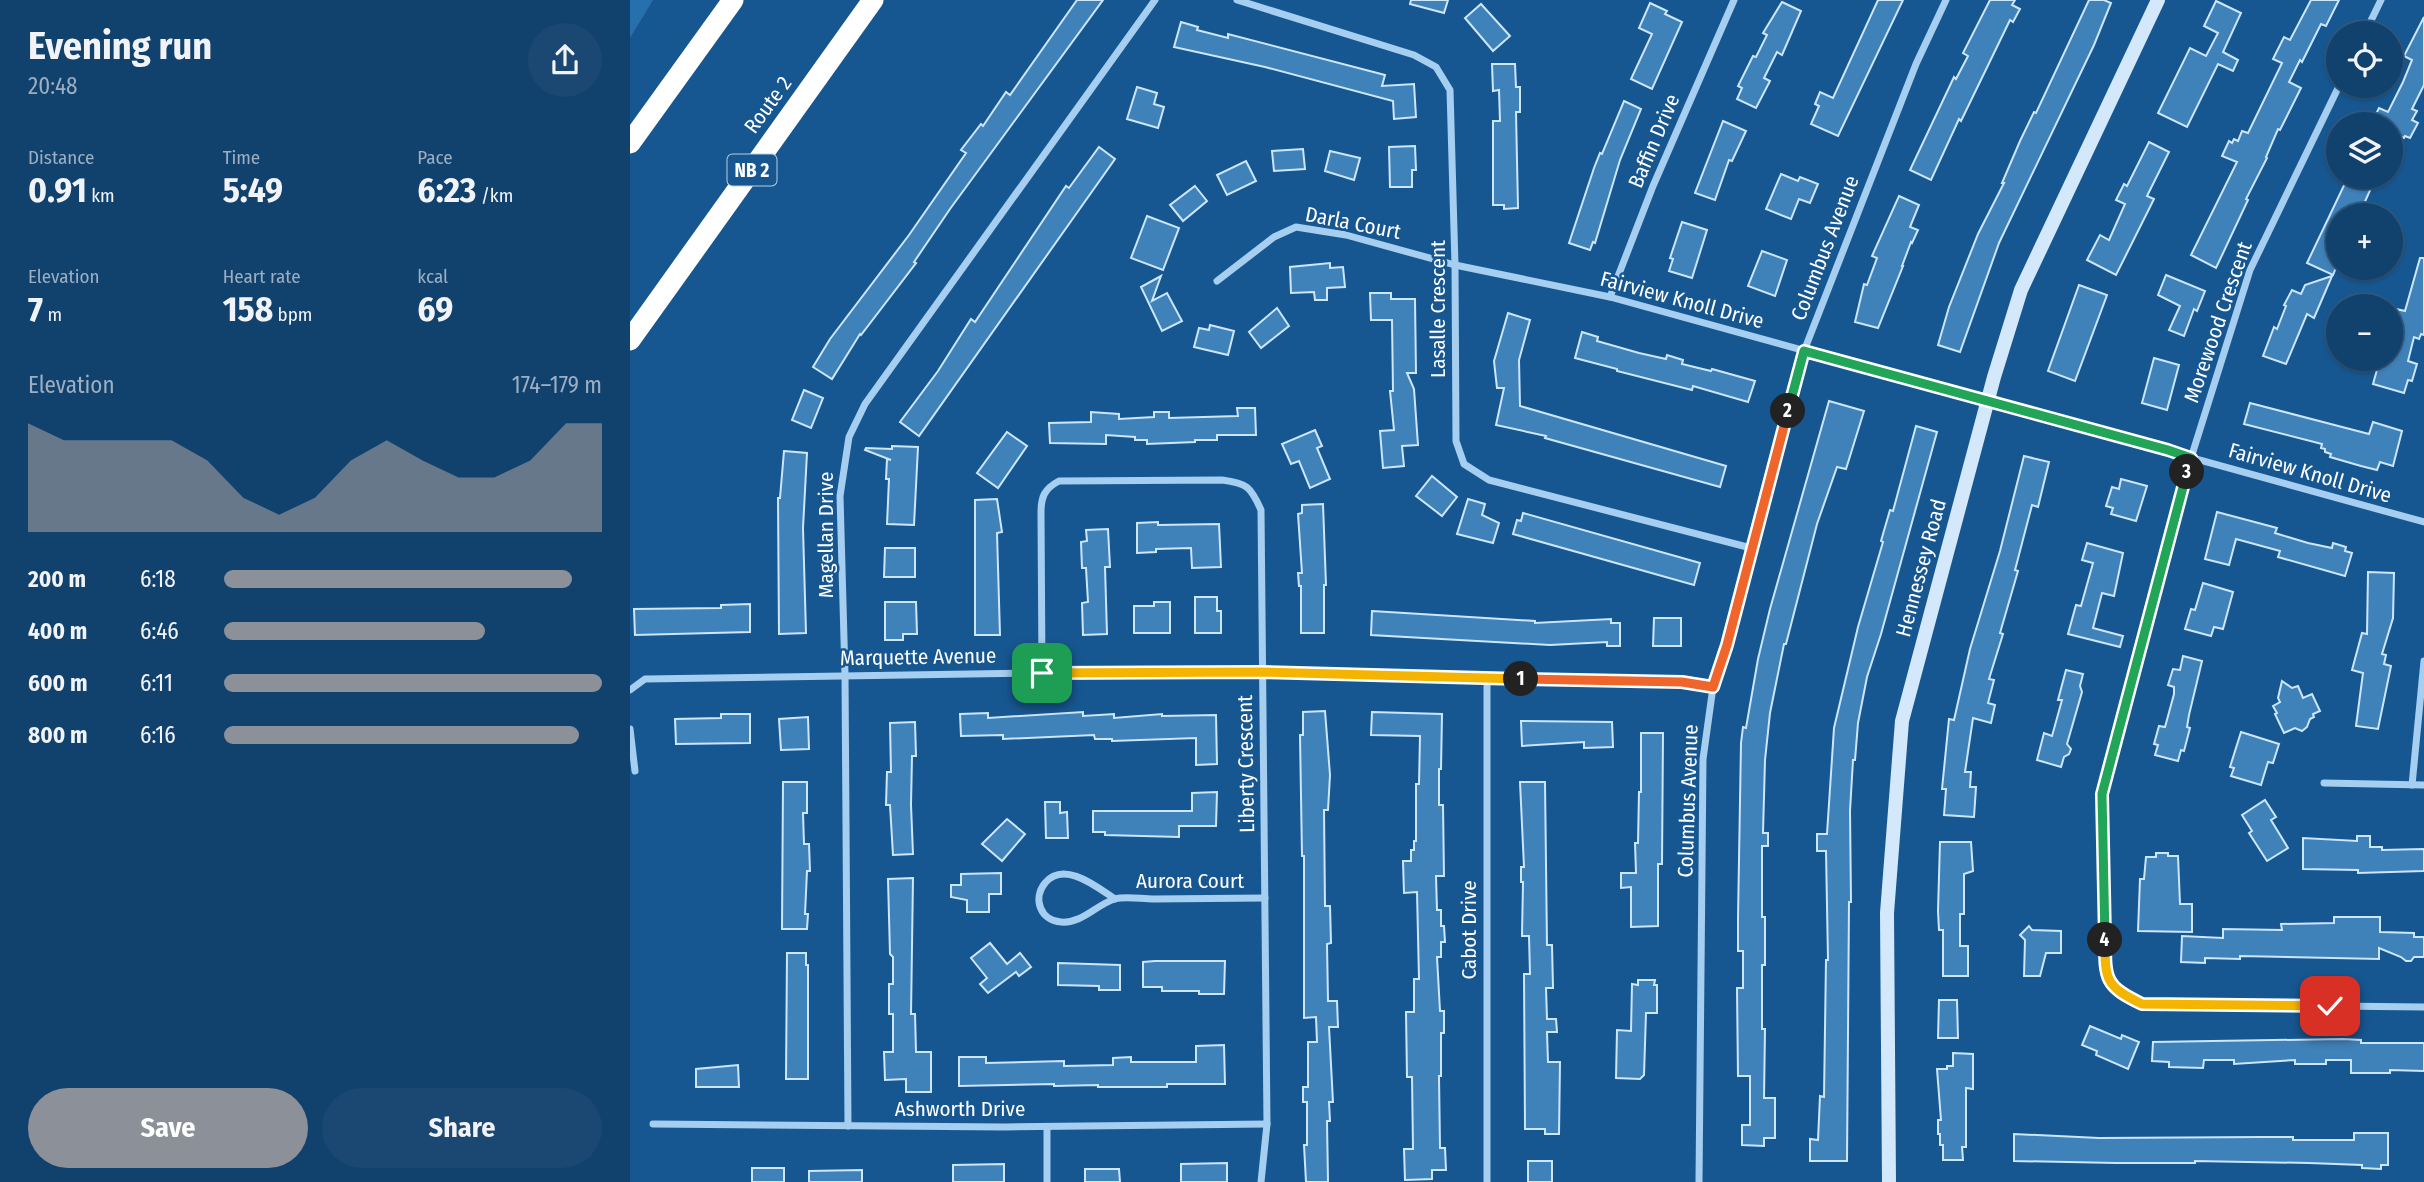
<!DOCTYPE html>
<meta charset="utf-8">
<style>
body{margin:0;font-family:"Fira Sans Condensed",sans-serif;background:#1a4872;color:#f1f3f6;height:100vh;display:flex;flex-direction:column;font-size:26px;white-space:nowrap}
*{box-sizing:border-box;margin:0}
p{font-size:23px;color:#9cafc2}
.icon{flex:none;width:38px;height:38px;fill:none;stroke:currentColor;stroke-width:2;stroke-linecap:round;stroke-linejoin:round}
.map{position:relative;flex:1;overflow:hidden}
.details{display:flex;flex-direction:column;background:#11416d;width:630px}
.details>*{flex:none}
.tools{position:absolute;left:1696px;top:21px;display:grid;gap:14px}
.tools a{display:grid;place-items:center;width:77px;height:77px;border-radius:50%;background:#11416d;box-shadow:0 2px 5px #0004,0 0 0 2px #305a80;font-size:35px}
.pin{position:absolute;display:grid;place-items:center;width:60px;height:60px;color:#fff;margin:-30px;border-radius:14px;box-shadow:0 4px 10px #0006}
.km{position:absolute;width:35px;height:35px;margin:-18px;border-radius:50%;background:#222;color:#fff;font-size:19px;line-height:35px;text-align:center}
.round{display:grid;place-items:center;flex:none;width:74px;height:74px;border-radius:37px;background:#1a4872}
.summary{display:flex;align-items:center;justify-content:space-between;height:119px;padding:0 28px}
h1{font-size:38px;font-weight:700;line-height:52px}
.stats{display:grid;grid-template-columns:repeat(3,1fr);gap:10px;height:119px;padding:7px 28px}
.stats div{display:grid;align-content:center}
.stats b{font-size:35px;font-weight:700}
.stats small{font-size:19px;font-weight:400}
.stats p{font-size:19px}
.chart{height:196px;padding:14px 28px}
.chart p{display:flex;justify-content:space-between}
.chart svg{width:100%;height:126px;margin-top:7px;fill:#8c9099;opacity:.7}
.button{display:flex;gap:14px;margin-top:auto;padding:14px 28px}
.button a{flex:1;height:80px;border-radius:42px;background:#8c9099;color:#fff;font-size:28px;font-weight:700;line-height:80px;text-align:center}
.button a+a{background:#1a4872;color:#f1f3f6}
ul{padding:0 28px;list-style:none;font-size:23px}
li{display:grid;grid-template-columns:112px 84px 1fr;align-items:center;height:52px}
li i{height:18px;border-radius:9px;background:#8c9099}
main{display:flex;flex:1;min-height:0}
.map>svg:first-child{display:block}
</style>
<main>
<section class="details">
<div class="summary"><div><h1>Evening run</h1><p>20:48</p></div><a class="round"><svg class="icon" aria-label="share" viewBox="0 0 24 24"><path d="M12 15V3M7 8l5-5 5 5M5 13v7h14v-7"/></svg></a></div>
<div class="stats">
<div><p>Distance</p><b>0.91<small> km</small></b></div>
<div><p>Time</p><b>5:49</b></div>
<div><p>Pace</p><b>6:23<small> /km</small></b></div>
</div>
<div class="stats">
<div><p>Elevation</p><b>7<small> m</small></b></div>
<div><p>Heart rate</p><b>158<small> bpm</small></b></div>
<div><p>kcal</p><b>69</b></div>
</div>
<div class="chart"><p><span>Elevation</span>174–179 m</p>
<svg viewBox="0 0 160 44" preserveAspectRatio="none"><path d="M0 44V6L10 12L20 12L30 12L40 12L50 19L60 32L70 38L80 32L90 19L100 12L110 19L120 25L130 25L140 19L150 6L160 6V44z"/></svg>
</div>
<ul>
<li><b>200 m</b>6:18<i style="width:92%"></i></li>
<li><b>400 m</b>6:46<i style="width:69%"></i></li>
<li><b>600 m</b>6:11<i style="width:100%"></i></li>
<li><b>800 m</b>6:16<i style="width:94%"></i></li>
</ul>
<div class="button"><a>Save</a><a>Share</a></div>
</section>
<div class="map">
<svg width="1794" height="1182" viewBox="0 0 1794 1182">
<rect width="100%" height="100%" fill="#175791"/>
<path fill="#2670ae" d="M0,0H23L0,38Z"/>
<g fill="#3f81b9" stroke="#cce6fb" stroke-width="2">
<path d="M447,0H473L320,209L284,262L286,263L231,335L230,334L202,379L183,367L200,339L279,235L336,153L331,150L351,124L353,126L376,92L380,95Z"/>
<path d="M781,0H818L814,13L780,4Z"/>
<path d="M1248,0H1273L1208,136L1181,124L1189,106L1185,104L1190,92L1203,98Z"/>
<path d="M1360,0H1385L1382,5L1390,9L1383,22L1380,20L1331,121L1329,119L1301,180L1280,170L1324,77L1326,79L1338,56L1333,53Z"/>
<path d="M1459,0H1474L1481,3L1464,45L1369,243L1330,352L1308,345L1319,307L1348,234L1374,183H1372L1390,141L1404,112L1406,113Z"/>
<path d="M1681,0H1709L1696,26L1691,24L1672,62L1670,60L1659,82L1671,88L1650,130L1648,129L1636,157L1637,158L1616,199L1618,200L1586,268L1561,255L1607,162L1592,156L1599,141L1602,143L1604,139L1608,141L1612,131L1618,133L1652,63L1643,59L1654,37L1660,40Z"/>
<path d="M1586,1L1611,13L1593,52L1608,60L1603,71L1588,64L1557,127L1528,113L1560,48L1576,56L1588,33L1574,26Z"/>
<path d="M1152,2L1171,11L1152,55L1147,52L1134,78L1140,81L1126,108L1107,99L1112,88L1108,86L1123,56L1126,57L1137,35L1133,33Z"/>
<path d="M1020,3L1037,11L1035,14L1052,22L1022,89L1001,79L1022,34L1009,28Z"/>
<path d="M851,4L880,36L863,51L835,18Z"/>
<path d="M1794,17V85L1782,109L1787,111L1782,120L1788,123L1780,138L1775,136L1774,138L1760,131V124H1741L1749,108L1758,112L1773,82L1782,60L1774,56Z"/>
<path d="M551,22L568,27L567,30L598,38V34L755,75L752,86L784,84L786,117L764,119L763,101L635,67L544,47Z"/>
<path d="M862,64H885L886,87H890V112H886L888,208L874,209V205H863V121H870L869,90L863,91Z"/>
<path d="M507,87L527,93L524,104L534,107L528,128L497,119Z"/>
<path d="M994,101L1011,109L990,160L965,243L963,242L960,250L939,243L964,168L970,153L972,154Z"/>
<path d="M1093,121L1116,131L1102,161L1099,160L1085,200L1065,193Z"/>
<path d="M1519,142L1539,152L1517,196L1524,199L1486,275L1457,260L1470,235L1479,240L1495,204L1486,200L1494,184L1497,186Z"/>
<path d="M785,146L786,170H782V187H760L759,147Z"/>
<path d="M469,147L485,159L289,436L270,422L308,371L341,319L345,322L436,186L439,188Z"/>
<path d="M673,149L675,169L644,171L642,151Z"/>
<path d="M700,151L730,158L724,180L695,171Z"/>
<path d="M616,161L626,181L597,195L587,175Z"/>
<path d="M1151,174L1168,181L1170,177L1188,184L1180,203L1169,199L1161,219L1136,209Z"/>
<path d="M1718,177H1746L1729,215H1708V263L1703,275L1677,263Z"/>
<path d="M565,186L577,201L553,221L540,205Z"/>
<path d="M1269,196L1289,205L1280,227L1288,230L1282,243L1281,242L1272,266H1273L1248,328L1225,322L1234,284L1237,285L1247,258L1242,256Z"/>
<path d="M517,216L549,228L533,270L501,258Z"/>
<path d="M1052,222L1077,230L1062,278L1039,271L1043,259L1040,258Z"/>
<path d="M1132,251L1157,260L1145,296L1118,286Z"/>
<path d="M1790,258H1794V335L1791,334L1789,339L1784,337L1778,361L1787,364L1782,381L1778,380L1774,393L1743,384L1750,359H1760V327L1766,309L1775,311Z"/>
<path d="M700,263V268L713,267L715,287L697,288V300H685L684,292L661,293L660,267Z"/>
<path d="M1536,275L1575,291L1567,311L1564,309L1554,336L1539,330L1550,306L1528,295Z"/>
<path d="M531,276L522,301L537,293L552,321L532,331L511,287Z"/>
<path d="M1702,276L1684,318L1677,314L1656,364L1633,356L1644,327L1647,329L1656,306L1654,305L1662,290L1671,294L1675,285Z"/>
<path d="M1449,285L1477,295L1445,381L1418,371Z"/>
<path d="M740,293H761V299H785L786,373H777L784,389L788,445L772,446L774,466L753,468L750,431L764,430L760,391H763L762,320H741Z"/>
<path d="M647,308L659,326L631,348L619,332Z"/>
<path d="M878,313L900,320L889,360L890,406L1096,466L1090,487L915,438L916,436L866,425L874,388H867L864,361Z"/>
<path d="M580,325L604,331L598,355L564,347L569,328L579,330Z"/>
<path d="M952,332L968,337L967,341L1009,353L1036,359L1037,355L1053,360L1052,364L1081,371L1082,369L1125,381L1118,402L1063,386L1062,390L987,371V369L945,358Z"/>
<path d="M1524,358L1549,365L1537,410L1512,403Z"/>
<path d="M174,390L193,398L181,428L162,420Z"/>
<path d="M1199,401L1234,411L1216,469L1207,467L1187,524L1156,644H1154L1140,713L1135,760L1133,833H1138V846H1132V917H1135V965H1132V1029H1135L1134,1098H1145V1138H1134V1146L1112,1145V1125H1120V1076H1108L1107,988H1113V951H1108V918L1111,743L1113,727L1116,728L1128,659L1140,609Z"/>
<path d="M1620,403L1739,434L1743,422L1772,431L1763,466L1750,462L1747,470L1731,466L1700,457L1701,454L1695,452V449L1691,448L1692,444L1614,424Z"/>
<path d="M607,408H625L626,435H587V440H565V442L517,444V440H505V437L476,435V444L420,443L419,423L461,422V412L489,414V419L524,417V412H539V418L608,416Z"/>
<path d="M1286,426L1307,432L1251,634L1237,677L1228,723L1225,760H1223L1220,811L1221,902H1219L1217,1161H1180V1139L1188,1140L1190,1096L1194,1097L1196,960H1198L1196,851H1187V834H1197L1204,728L1228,627L1253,542L1251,541L1260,510L1263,511Z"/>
<path d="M685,430L692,446L687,448L700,479L680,488L669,461L661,464L652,444Z"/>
<path d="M377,432L397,446L368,488L347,473Z"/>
<path d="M262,446L288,447L284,525L257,524L259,479H256L257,459L261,460L235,450L236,448L262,449Z"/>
<path d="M154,451L177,453L173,528L176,633L149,634L148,498H150Z"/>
<path d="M1394,456L1419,462L1408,507L1402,505L1385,570L1388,571L1370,633L1373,634L1359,679L1364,680L1358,703L1365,705L1361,723L1343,718L1335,772H1341L1340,787H1346L1344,817L1314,815L1316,789H1312L1319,719L1324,720L1340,649L1370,551Z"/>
<path d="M802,476L827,497L812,516L786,496Z"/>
<path d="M1491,479L1517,486L1506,521L1481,514L1483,508L1476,506L1482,487L1489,489Z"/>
<path d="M367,499L372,532L367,533L370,635H345V500Z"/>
<path d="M838,499L855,504L852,515L869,523L863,543L827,534Z"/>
<path d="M693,504L696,585H694V633H671V586H669L668,573H672L668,514L672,513V505Z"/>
<path d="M1587,512L1647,528L1645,533L1678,543L1702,548L1703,543L1716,547L1715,551L1722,553L1715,576L1648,557L1650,551L1606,539L1599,565L1575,559Z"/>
<path d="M893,513L1070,563L1064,585L883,534L887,520L891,521Z"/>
<path d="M528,522V525L589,524L591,567L562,568L561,548L526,549V552L507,553V523Z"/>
<path d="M478,529L480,567H475L477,634L453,635L452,603L458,602L456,568H452L451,542L457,541L456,530Z"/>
<path d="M1457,543L1493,553L1484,596L1472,593L1463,628L1493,636L1490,647L1438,634L1446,605L1451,606L1463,563L1452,560Z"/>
<path d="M255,548H285V577H254Z"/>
<path d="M1738,572L1764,573L1763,618L1752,654L1756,655L1754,664L1761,666L1748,729L1726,726L1733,673L1722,670L1732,633L1737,634Z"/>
<path d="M1573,583L1603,592L1593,629L1584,627L1581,636L1555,629L1561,609L1565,610Z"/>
<path d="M565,597H587V611H591V633H565Z"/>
<path d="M255,602H286L287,634H273V640H255Z"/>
<path d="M524,602H540V633H504V606H524Z"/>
<path d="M120,604V632L5,635L4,609L91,608V605Z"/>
<path d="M742,611L905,621V623L981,619V623H990V646H977V642L920,645L741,635Z"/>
<path d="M1024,618H1051V646H1023Z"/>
<path d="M1553,656L1572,661L1559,715L1557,727L1560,728L1554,751L1551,750L1548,761L1525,755L1528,745L1524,744L1529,726L1535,727L1544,694V687L1538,685L1543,669L1550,670Z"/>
<path d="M1436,670L1453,674L1450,686L1452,692L1437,744L1441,749L1439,754L1434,757L1431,767L1407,760L1414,733L1422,736L1432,700H1428Z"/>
<path d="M1652,681L1662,688L1668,686L1673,698L1682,694L1690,711L1683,714L1684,717L1680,719L1677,727L1672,731L1665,728L1654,733L1645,714L1647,713L1643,706L1650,702L1648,698Z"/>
<path d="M695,711L700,775L698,810H694L695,906H700L701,943L697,944L698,1001H707L708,1027H699L703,1102H699L700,1121H697L698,1182H676L674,1145H677V1102H673V1087H678V1042H687L686,1017L674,1018V856H672L670,735H673V712Z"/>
<path d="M453,712V716L484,714V718L532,714V716L586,715L587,764L566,765V738L482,741V739H465L464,735L373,739V735L331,736L330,714L358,713V718Z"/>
<path d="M742,712L812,714L811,769H809V805H813L814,876H806L807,910H811V926H814L815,942H811V957H807L810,1011H814V1033H811V1076H809L810,1148H815L816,1170H802V1179L775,1180L774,1149H783L782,1077H777L776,1012H784V979H789L787,892L774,893L773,861H781V850H784V841H786V784H789L790,736L741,735Z"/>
<path d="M91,714H120V743L46,744L45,719L91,718Z"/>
<path d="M178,717L179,749L151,750L149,719Z"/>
<path d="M891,721L982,722L983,747L954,748V742L892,746Z"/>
<path d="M285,722L286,756H282L281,805L283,854L263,855L260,805H256L257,772H261L260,723Z"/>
<path d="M1611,732L1649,744L1643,763L1638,762L1631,785L1601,776L1604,768L1600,767Z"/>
<path d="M1011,733H1033L1032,864H1028V926L1001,927V887L991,888V873H1006L1005,843H1008L1009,792H1011Z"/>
<path d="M153,782H177V813H173L174,844H179L180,871H177L175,914H178L177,929H152Z"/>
<path d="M890,782H915L917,945H922L923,988H916L917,1019H926L927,1032H917L918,1062H930L929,1134H915V1129H895L894,974H900L899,936H892L893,882H891V867H894Z"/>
<path d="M587,792L586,826H549V837L475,835V832H463V811H562V793Z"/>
<path d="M1635,800L1646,817L1641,820L1658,848L1637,861L1619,833L1622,831L1612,815Z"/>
<path d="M415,802H430V813L437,812L438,838H416Z"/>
<path d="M377,819L395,834L372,861L352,844Z"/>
<path d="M1727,836H1740V847H1752V850L1794,849V871L1728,873V870L1673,869V838L1727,841Z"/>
<path d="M1310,842H1341L1343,871L1334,874V914H1330V946H1338V976H1313V930H1309L1308,911Z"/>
<path d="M1526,853H1538V856H1548L1550,904H1562V932L1508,931L1510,879H1514L1516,857H1526Z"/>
<path d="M371,873V894H359V912H337V900L321,897V885H331V874Z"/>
<path d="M283,878L281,1014H285L286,1052H301V1092H276V1079L255,1080L254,1052H263V1014H259V984H263V957L260,954L258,879Z"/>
<path d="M1704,917H1750V932L1784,933V937H1794V957H1784L1781,961H1776L1771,957L1749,948V959L1610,956V959L1575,958V963L1551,962L1552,936L1593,938V929L1652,930L1651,924L1704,923Z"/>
<path d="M1399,926L1402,930L1431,931V953H1416L1410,976H1394L1395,940L1390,935Z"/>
<path d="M360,943L377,964L390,953L401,967L389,976L386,972L358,993L350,984L357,978L341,958Z"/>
<path d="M157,953H176V965H178V1079H156Z"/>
<path d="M525,961H595L594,994H569V991H532V987H513V962Z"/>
<path d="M428,963L490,965V990H469V986L428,985Z"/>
<path d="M1008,980H1025L1024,985H1027V1013H1016L1014,1075L1010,1079L986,1078L987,1030L1001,1031L1002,984L1008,985Z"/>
<path d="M1309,1000H1327L1328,1038H1308Z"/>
<path d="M1460,1026L1491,1039L1492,1035L1509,1042L1498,1069L1466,1055L1467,1051L1452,1045Z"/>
<path d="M1713,1039L1731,1040V1043H1794V1071L1760,1070V1073H1721V1060H1696V1064H1665V1060L1604,1064V1060H1574L1573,1068L1539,1067V1062L1522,1061L1523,1042Z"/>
<path d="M594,1045L595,1084H537V1087H468V1085L424,1086V1084L329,1086V1057H356V1063L434,1061V1066L483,1065V1058L501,1057V1062H566V1046Z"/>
<path d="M1323,1053L1343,1054V1089L1336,1088V1147H1332L1333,1160H1313V1145H1310V1134H1308V1120H1311L1307,1069H1317V1066H1323Z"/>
<path d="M108,1065L109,1087H66V1069Z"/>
<path d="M1724,1133H1758V1165H1751V1169L1732,1168V1165L1679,1163L1565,1161V1163H1486L1384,1161V1134L1469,1138L1632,1137H1663V1140H1724Z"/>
<rect x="898" y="1161" width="24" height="21"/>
<path d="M597,1163V1182H551V1164Z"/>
<path d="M374,1164V1182H323V1165Z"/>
<rect x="122" y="1168" width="32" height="14"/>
<path d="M455,1169H489L490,1182H455Z"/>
<path d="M232,1170V1182H179V1171Z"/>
</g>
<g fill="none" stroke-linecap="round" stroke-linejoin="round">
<g stroke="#a5cef0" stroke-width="7">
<path d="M607,0L784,55L806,67L820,90L825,265L826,441L834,464L859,480L1121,548"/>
<path d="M1735,33L1751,0"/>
<path d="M1709,86L1620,270L1561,458L1531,566L1472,794L1475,967C1482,991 1491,993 1512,1004L1794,1007"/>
<path d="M587,281L644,237L666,227L716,235L825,265L980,297L1794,522"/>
<path d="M980,297L1023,186L1104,0"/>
<path d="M412,673L411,513C411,497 414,489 429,481L592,480C617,483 621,487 631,510L637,1124L631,1182"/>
<path d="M857,678V1182"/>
<path d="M0,690L15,679L412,673L632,672L1052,682L1083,687"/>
<path d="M0,729L5,771"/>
<path d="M1694,783L1794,785"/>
<path d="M1782,785L1794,661"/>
<path d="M485,899C467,887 434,860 415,883C402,899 411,921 431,922C452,924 467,904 485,899C496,896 511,899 523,899C560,899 598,898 635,898"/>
<path d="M23,1124L375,1127L637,1124"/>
<path d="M218,1126L215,675L210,496L219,437L235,404L525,0"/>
<path d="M417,1182V1127"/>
<path d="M1069,1182L1073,759L1083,687L1097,645L1174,351L1286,64L1316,0"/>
</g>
<path stroke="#d3e8fb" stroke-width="14" d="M1259,1182L1257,913L1272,721L1364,377L1391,290L1528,0"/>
<g stroke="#fff" stroke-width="21">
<path d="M0,143L103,0"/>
<path d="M0,340L243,0"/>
</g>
</g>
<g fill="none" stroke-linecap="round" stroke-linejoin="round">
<g stroke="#fff" stroke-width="14">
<path id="split-1" d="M412,673L632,672L891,679"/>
</g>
<g stroke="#fff" stroke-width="14">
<path id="split-2" d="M891,679L1052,682L1083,687L1097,645L1158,411"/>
</g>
<g stroke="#fff" stroke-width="14">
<path id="split-3" d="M1158,411L1174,351L1538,450L1561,458L1557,472"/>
</g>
<g stroke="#fff" stroke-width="14">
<path id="split-4" d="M1475,940L1472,794L1557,472"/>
</g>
<g stroke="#fff" stroke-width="14">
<path id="split-5" d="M1475,940C1475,980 1475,986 1512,1004L1700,1006"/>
</g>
<use href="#split-1" stroke="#f5b400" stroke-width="9"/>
<use href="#split-2" stroke="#f0652b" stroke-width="9"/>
<use href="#split-3" stroke="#22a559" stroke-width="9"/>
<use href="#split-4" stroke="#22a559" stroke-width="9"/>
<use href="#split-5" stroke="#f5b400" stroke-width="9"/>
</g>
<g text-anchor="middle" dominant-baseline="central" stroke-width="5" stroke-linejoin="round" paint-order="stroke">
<rect fill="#175791" stroke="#b9cdde" stroke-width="2" x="97.5" y="154.5" width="49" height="31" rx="5"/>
<g font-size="19" font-weight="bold" fill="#fff">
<text x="122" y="170">NB 2</text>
</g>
<g font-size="21" fill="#fff" stroke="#175791">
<text transform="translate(138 105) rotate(-54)">Route 2</text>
<text transform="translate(1024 141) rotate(-67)">Baffin Drive</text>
<text transform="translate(723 223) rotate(11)">Darla Court</text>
<text transform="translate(1195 248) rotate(-69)">Columbus Avenue</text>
<text transform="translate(1052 300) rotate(15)">Fairview Knoll Drive</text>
<text transform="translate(808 309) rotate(-90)">Lasalle Crescent</text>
<text transform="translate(1588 322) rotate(-71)">Morewood Crescent</text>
<text transform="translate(1680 473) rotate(16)">Fairview Knoll Drive</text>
<text transform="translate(196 535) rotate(-90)">Magellan Drive</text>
<text transform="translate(1291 568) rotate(-75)">Hennessey Road</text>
<text transform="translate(288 657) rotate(-1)">Marquette Avenue</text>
<text transform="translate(616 764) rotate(-91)">Liberty Crescent</text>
<text transform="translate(1058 801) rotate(-88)">Columbus Avenue</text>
<text x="560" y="881">Aurora Court</text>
<text transform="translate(839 930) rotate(-90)">Cabot Drive</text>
<text x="330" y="1109">Ashworth Drive</text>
</g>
</g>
</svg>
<div class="tools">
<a><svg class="icon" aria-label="locate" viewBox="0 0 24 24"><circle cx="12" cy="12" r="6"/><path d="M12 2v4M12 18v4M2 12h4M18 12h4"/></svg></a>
<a><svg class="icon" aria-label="layers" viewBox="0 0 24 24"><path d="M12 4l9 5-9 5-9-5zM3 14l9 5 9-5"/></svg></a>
<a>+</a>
<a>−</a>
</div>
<div class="pin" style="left:412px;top:673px;background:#1e9e55"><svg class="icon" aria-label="arrive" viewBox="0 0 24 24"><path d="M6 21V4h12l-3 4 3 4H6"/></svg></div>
<div class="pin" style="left:1700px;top:1006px;background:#d93025"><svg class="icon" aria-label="check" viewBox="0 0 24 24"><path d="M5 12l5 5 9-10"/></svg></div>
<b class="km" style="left:891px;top:679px">1</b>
<b class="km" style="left:1158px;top:411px">2</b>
<b class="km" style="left:1557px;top:472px">3</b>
<b class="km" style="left:1475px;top:940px">4</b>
</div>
</main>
